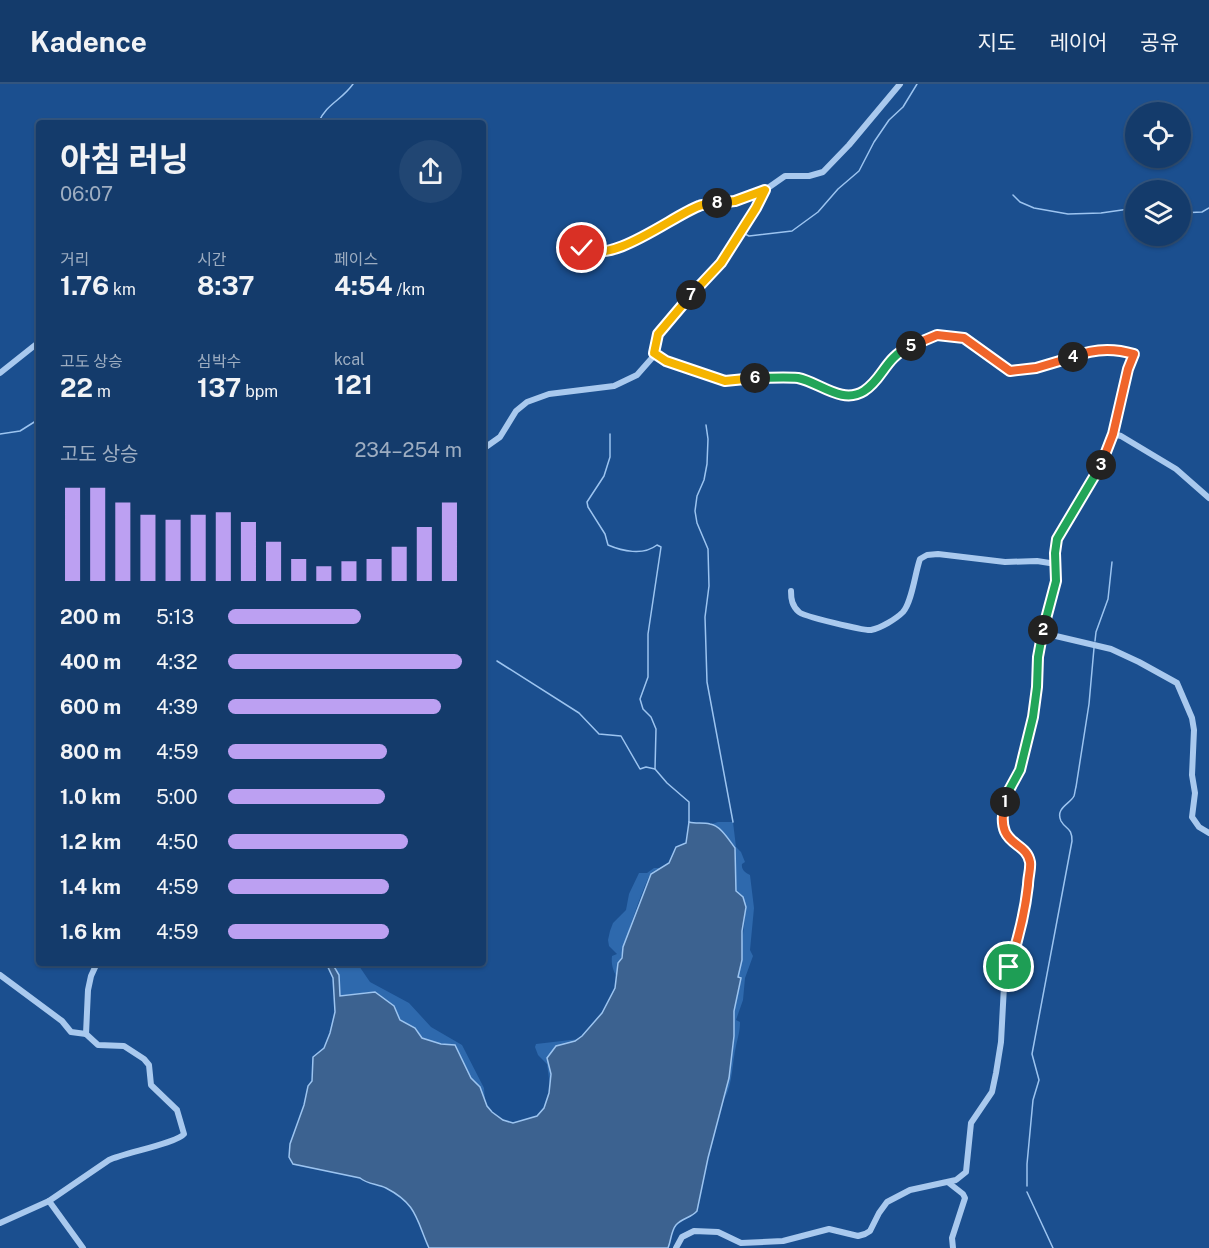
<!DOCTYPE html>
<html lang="ko">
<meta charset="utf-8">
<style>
body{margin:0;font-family:"Public Sans","Noto Sans KR",sans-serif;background:#214673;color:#f1f3f6;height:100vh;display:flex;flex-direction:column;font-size:22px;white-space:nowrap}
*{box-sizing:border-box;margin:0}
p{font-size:20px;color:#9dadc1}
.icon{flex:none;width:33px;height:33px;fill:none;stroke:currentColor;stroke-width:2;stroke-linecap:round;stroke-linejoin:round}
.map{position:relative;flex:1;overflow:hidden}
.details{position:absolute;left:36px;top:36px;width:450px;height:846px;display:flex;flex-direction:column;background:#143b6b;border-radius:6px;box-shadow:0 2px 4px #0004,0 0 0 2px #33557e}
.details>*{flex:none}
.controls{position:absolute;left:1125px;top:18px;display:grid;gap:12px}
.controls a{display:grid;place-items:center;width:66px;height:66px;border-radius:50%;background:#143b6b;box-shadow:0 2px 4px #0004,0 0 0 2px #33557e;font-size:30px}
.pin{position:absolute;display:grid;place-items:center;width:51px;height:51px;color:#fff;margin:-26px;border:3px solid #fff;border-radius:50%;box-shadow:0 2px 6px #0007}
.km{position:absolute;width:30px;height:30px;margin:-15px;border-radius:50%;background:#222;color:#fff;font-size:16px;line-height:30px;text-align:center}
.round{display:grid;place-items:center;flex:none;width:63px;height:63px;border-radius:32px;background:#214673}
.headline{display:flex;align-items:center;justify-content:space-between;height:102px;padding:0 24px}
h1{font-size:33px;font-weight:700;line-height:45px}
.stats{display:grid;grid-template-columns:repeat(3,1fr);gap:9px;height:102px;padding:6px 24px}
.stats div{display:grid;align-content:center}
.stats b{font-size:26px;font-weight:700}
.stats small{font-size:16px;font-weight:400}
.stats p{font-size:16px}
.chart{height:168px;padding:12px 24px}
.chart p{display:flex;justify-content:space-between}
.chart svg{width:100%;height:108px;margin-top:6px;stroke:#bca0f2;stroke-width:6}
ul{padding:0 24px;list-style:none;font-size:20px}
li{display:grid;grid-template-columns:96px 72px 1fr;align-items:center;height:45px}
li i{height:15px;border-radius:8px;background:#bca0f2}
header{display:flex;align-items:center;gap:36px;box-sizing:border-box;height:84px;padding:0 30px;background:#143b6b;border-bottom:2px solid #33557e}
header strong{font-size:28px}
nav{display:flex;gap:33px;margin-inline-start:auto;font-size:21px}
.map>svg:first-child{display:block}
</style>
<header>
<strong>Kadence</strong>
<nav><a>지도</a><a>레이어</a><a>공유</a></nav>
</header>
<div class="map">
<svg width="1209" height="1164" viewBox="0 0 1209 1164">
<rect width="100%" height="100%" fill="#1b4f8f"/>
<g fill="#2e69ad">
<path d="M718,738H733L736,763L741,768L745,778L742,780C741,786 746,789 750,791L754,824L750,866L753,872L745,894L743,916L736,936L740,938C740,947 738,953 736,962C732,979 733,998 725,1014L733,964L734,927L741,895L738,894L745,833L743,813L736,807C731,776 744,761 712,740Z"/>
<path d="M654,784H661C658,785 655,786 652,788C644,797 617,880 617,893C613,887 611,880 612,872L617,870L609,862L608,856L610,847L613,839L626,826L629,810L639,789H647Z"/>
<path d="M332,879H357L370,898L409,919L431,943L462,961L484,1004L485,1016L480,1003L471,994L455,961L441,960L422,954L415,944L400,936L394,922L380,911L370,908L340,912L339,891Z"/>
<path d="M579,955L560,960L549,971L551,990L550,1002L547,980L538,971L535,963L536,960Z"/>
</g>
<path fill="#3c6290" stroke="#9cc4f0" stroke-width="1.5" d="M689,738C696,740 703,738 710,740C720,741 729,756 735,764L736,807L743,813L746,823L742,847V876L738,893L741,894L734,927V952L729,994L708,1074L697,1127C691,1134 682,1134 676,1141C671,1147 671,1157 668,1164H429C416,1135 417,1120 386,1104C377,1100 367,1100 360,1094L293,1080L289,1073L290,1060L304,1021L308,1002L312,997L313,973L324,964L330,949L335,928L333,894L326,879H332L339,891L340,912L375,908L394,922L400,936L415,944L422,954L441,960L455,961L471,994L480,1003L487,1022L492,1028L503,1036L513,1039L537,1032L544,1024L549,1009L551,990L547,974L556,962L575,957L582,952L602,929L615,904L618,879L622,874L623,863L651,790L669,779L676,763L686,759Z"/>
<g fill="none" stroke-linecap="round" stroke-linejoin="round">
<g stroke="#9cc4f0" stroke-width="1.5">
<path d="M318,39C327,19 341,17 353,0"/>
<path d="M1013,111L1020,118L1034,124L1068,130L1101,129L1136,124"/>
<path d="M1180,129L1202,128L1209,124"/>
<path d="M745,150L749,152L792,147L818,128L838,105L859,87L874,58L889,36L903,23L917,0"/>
<path d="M706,341L708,355L707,380L704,396L697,412L695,427L697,439L708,465L709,502L705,533L707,598L733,738"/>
<path d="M0,350L20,347L39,335"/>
<path d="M610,350V373L604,392L587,418L588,423L605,450L608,461C622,467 643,472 657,461L661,463L648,550V593L640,615L643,625L651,633L656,645L655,685L667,699L689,718V738"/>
<path d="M1095,557L1096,548L1108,515L1112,478"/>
<path d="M497,577L579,629L599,650L621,652L640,685L646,683L655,685"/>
<path d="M1027,1102V1080L1033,1016L1039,996L1032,970L1072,757C1072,743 1066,746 1061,737C1055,724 1070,720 1074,712C1075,709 1075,706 1076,703L1089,620L1094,564"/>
<path d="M1027,1108L1053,1164"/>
</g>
<g stroke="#a9c9ee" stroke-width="6">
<path d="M573,148L582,164L586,167L617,165L699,122L745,114L765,106L785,92H809L823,88L849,61L900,0"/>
<path d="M654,269L666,277L725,297L795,294L847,312L865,306L896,270L930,254L945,251L957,252L971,257L1010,287C1053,287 1090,257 1134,270C1121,295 1121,325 1112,352C1100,389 1078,422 1057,455L1055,469L1056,497L1046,531L1038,573L1037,603L1033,633L1020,686L1008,708L1003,730L1005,749L1011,758L1028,773L1030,778L1026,819L1004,902L1001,958L996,989L992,1008L971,1039L966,1088L956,1096L910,1106L887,1118L879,1129L870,1147L865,1150L858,1152L829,1145L783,1157L741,1159L718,1148L694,1147L682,1153L676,1164"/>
<path d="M0,289L39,258"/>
<path d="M1113,350L1121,352L1176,385L1209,414"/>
<path d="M483,365L500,353L516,327L527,318L549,310L614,302L637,291L652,274L656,258L663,243L685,216L721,179L756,124L765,106"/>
<path d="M791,507C791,515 792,522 799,528C802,532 865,547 871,546C881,544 896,535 903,528C912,518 915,489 920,475L927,471L938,470L1005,478L1037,477L1056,480"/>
<path d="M1043,549L1111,565L1139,578L1177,599L1192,634L1194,646L1192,691L1195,709L1192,733L1199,743L1209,749"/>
<path d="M0,891L62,937L71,948L86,950"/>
<path d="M949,1099L963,1110L965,1114L952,1154L953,1164"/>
<path d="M49,1117L83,1164"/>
<path d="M0,1139L49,1117L109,1076C124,1069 177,1059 184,1050L177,1026L151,1001L149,981L144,975L124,962L98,961L86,950L88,906L91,892L97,879"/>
</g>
</g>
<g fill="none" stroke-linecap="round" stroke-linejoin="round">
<g stroke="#fff" stroke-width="12">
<path id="split-1" d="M1005,718C994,764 1026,755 1030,778C1031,785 1028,793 1028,801C1025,829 1018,856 1009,883"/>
</g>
<g stroke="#fff" stroke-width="12">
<path id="split-2" d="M1005,718L1008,708L1020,686L1033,633L1037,603L1038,573L1043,546"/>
</g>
<g stroke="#fff" stroke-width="12">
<path id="split-3" d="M1043,546L1056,497L1055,469L1057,455L1101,381"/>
</g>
<g stroke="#fff" stroke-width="12">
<path id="split-4" d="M1073,273C1092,265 1114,264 1134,270L1128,285L1113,350L1101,381"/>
</g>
<g stroke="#fff" stroke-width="12">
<path id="split-5" d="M911,262L937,251L964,254L1010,287L1036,284L1073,273"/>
</g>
<g stroke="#fff" stroke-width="12">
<path id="split-6" d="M755,294C769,294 784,293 798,294C819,298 842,321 864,307C884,294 884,274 911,262"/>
</g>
<g stroke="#fff" stroke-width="12">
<path id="split-7" d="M691,211L658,250L654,269L666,277L725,297L755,294"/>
</g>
<g stroke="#fff" stroke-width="12">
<path id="split-8" d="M691,211L721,179L756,124L765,106L735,117L717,119"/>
</g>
<g stroke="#fff" stroke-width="12">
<path id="split-9" d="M582,164C611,182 672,132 699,122C704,120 712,120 717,119"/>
</g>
<use href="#split-1" stroke="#f0652b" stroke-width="8"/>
<use href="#split-2" stroke="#22a559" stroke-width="8"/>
<use href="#split-3" stroke="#22a559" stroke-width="8"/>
<use href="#split-4" stroke="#f0652b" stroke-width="8"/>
<use href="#split-5" stroke="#f0652b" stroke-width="8"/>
<use href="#split-6" stroke="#22a559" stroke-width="8"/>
<use href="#split-7" stroke="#f5b400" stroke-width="8"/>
<use href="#split-8" stroke="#f5b400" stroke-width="8"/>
<use href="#split-9" stroke="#f5b400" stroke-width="8"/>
</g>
</svg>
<div class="controls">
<a><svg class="icon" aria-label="locate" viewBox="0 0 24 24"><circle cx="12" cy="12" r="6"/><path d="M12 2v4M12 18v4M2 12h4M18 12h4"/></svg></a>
<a><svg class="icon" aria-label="layers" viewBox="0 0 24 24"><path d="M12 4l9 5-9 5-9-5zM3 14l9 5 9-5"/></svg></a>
</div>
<div class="pin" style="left:1009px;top:883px;background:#1e9e55"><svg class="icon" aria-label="arrive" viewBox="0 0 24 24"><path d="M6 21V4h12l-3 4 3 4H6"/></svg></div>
<div class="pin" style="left:582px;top:164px;background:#d93025"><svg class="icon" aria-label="check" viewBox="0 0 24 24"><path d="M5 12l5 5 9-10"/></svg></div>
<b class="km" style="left:1005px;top:718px">1</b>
<b class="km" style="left:1043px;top:546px">2</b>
<b class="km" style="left:1101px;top:381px">3</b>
<b class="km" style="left:1073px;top:273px">4</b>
<b class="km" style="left:911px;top:262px">5</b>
<b class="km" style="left:755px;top:294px">6</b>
<b class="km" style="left:691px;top:211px">7</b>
<b class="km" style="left:717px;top:119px">8</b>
<section class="details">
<div class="headline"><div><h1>아침 러닝</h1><p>06:07</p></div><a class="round"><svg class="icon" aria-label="share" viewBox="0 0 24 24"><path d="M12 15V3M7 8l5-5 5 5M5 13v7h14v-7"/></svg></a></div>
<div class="stats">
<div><p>거리</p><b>1.76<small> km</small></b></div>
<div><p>시간</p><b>8:37</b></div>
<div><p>페이스</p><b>4:54<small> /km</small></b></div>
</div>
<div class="stats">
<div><p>고도 상승</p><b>22<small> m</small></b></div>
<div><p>심박수</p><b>137<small> bpm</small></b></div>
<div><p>kcal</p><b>121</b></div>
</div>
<div class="chart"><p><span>고도 상승</span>234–254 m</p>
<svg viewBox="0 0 160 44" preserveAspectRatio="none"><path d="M5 44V6M15 44V6M25 44V12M35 44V17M45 44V19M55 44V17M65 44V16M75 44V20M85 44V28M95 44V35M105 44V38M115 44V36M125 44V35M135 44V30M145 44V22M155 44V12"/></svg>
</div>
<ul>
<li><b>200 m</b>5:13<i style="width:57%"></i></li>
<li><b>400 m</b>4:32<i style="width:100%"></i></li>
<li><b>600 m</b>4:39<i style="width:91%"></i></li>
<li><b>800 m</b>4:59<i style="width:68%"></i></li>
<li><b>1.0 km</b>5:00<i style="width:67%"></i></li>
<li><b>1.2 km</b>4:50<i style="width:77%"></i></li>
<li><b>1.4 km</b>4:59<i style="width:69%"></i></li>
<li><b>1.6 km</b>4:59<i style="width:69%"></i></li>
</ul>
</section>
</div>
